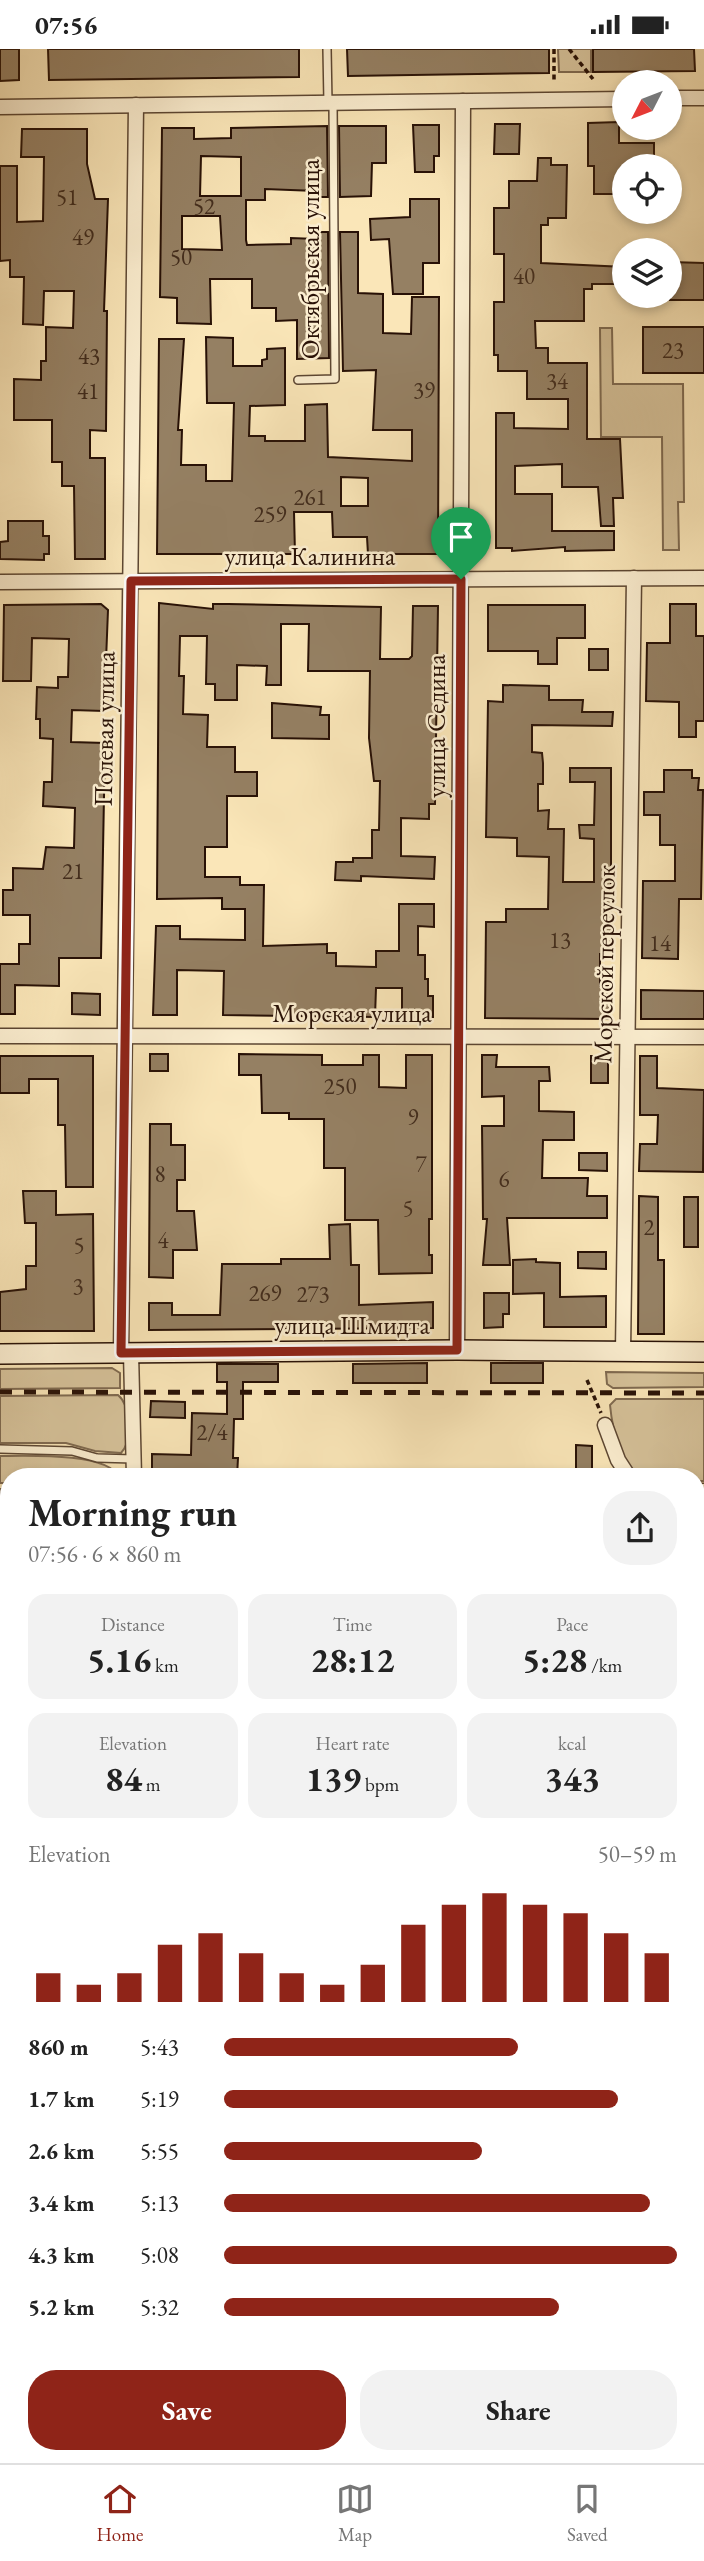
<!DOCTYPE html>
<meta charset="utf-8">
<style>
body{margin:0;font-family:"EB Garamond",serif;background:#f2f2f2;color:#222;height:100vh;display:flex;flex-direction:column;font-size:26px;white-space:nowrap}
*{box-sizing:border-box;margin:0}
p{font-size:23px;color:#767676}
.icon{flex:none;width:38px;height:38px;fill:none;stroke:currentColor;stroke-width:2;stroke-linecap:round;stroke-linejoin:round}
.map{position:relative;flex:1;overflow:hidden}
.sheet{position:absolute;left:0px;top:1419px;width:705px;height:996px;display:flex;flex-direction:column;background:#fff;border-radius:28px 28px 0 0;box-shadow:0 4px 10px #0003}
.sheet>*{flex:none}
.needle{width:46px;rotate:228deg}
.buttons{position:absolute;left:612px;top:21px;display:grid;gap:14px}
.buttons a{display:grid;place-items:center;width:70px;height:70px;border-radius:50%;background:#fff;box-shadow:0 4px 10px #0003;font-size:35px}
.pin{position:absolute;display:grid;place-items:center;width:60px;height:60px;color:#fff;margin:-72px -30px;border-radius:50% 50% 50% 0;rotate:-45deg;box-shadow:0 0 7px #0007}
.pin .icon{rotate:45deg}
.round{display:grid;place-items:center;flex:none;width:74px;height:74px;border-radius:28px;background:#f2f2f2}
.headline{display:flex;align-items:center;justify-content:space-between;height:119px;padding:0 28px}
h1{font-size:38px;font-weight:700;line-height:52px}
.stats{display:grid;grid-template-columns:repeat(3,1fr);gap:10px;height:119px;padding:7px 28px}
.stats div{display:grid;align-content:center;border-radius:18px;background:#f2f2f2;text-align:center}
.stats b{font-size:35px;font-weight:700}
.stats small{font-size:19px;font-weight:400}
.stats p{font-size:19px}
.chart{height:196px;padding:14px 28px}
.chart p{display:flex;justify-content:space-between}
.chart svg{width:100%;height:126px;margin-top:7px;stroke:#8f2418;stroke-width:6}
.action{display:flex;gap:14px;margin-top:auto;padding:14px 28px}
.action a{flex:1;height:80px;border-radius:28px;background:#8f2418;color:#fff;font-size:28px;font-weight:700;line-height:80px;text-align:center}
.action a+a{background:#f2f2f2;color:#222}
ul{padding:0 28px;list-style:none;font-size:23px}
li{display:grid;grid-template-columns:112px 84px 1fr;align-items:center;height:52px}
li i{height:18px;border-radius:9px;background:#8f2418}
.status{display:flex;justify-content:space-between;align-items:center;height:49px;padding:0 35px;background:#fff;direction:ltr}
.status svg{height:19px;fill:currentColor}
.dock{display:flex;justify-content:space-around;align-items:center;height:98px;border-top:2px solid #e0e0e0;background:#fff;font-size:19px;color:#767676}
.dock a{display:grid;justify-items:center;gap:4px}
.dock .selected{color:#8f2418}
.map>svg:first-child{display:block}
</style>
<div class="status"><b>07:56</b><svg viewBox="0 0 49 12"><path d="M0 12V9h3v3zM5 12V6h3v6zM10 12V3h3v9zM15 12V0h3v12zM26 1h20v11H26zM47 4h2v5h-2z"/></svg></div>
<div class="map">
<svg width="704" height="2414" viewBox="0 0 704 2414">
<rect width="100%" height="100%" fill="#fae6b8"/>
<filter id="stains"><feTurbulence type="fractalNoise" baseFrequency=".00286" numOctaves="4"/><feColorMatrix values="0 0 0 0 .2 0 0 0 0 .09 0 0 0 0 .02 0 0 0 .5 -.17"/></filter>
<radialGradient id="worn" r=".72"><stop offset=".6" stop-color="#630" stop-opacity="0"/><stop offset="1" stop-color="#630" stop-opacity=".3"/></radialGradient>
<g fill="#d6c29a" stroke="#7f6a50" stroke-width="2">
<path d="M558,0H591V23H559Z"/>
<path d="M600,279H612L613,335H683L684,453H678L679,501H663L662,388H601Z"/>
<path d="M112,1319L120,1324V1339L0,1340V1320Z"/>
<path d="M606,1323L704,1324V1338L613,1339L607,1335Z"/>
<path d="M118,1346C131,1357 133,1391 121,1404L95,1402L66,1394H0V1347Z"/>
<path d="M616,1350H704V1432H697L696,1428C681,1428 661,1431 646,1428C620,1422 612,1377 610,1356Z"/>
<path d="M0,1407C23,1407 109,1403 118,1428H9V1434H0Z"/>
<rect x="0" y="1440" width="9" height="57"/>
<path d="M9,1791V1866H4Z"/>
<path d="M0,1903H9V2061L0,2060Z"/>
<path d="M696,2071L704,2073V2254L696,2252Z"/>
</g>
<path fill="#b39e7b" stroke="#7b664c" stroke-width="2" d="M0,2134L9,2135V2406H696L697,2319L704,2320V2414H0Z"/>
<g fill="#958063" stroke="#281106" stroke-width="2" fill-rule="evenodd">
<path d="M0,0H19V31L0,32Z"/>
<path d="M48,0H299V28L49,31Z"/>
<path d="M347,0H549V24L348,27Z"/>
<path d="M593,0H694L695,22L593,23Z"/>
<path d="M619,73V94H654V117H625V145H594V117H588V74Z"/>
<path d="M495,75H520L519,105H494Z"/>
<path d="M413,76H439V107H434V123H415Z"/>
<path d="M327,77L328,148H316V142L265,140V151H246V191L247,196L291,195V189L317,190V183H328L329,309L297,310V271L276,272V259H252V230H210L211,275L177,274V249L160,248L162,79H194V90L231,89V79ZM201,107L241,108V147H200ZM182,167H220L222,201L182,200Z"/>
<path d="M339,77H386V114H372L371,147L340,148Z"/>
<path d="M22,80H87V115L95,150H108L104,262H107L106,382L90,381V409H105V510H75L74,437H62V413H52V371H14V330L41,331V312H46V278L73,279L74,242H44L43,276L23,275L24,228H10V211L0,212V117H17V173L43,172L44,108H21Z"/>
<path d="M538,109H551V116H567L566,169H548V176H541V214L625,218V235H592V240H584V272H535L536,299H548V314H587V390H620L623,449H613L614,477H601L598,438H562V415L515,417V445H552V482H614V501L565,502V498L512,502V499H496V364H514V379L568,380V350H527V322H498V306H494V253H504V205H494V159H509V132H537Z"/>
<path d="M410,150H439V214H423V245H393L389,190L371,191L370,170L410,168Z"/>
<path d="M340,183H358V244L383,245V284L411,285L412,248H439L438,505H368L367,488H333L332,463H294L295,505H157L159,290H184L178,381H182L181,416H206V432H232L234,354H207L206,288L233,289V317H262V311L267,310V300L285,299V356L250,357L249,387H265V392H305V356L327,355L328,408L412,412V381H373L376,321L343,322ZM341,428L368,429V457H341Z"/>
<path d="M670,213L704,214V251H670Z"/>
<rect x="643" y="278" width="61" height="46"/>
<path d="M8,472H43V487H49V505H44V511L0,510V493L8,492Z"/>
<path d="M159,554L213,560V555H228L381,558L380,610H409L412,607L413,557H438L435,755H429V770L401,769V807L435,808L434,830L361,827V832L335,831L336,813H353V809H372V781H379L380,732H374L369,689L370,622H308L309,575H281V636H266L267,617L237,616V651H215V635H206L207,587H180L179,627H184L183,665L208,666L207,698H235V723H257V747H227V798H205V828H240V836H264L263,897L327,895V904H336V917L376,918V902H399V855H434V878L418,877V906H425V930H428V947H433V968H402V939H376L375,968L223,966L224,922L177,921V966H153L156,877H180V890L245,891V860H222V849L157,850Z"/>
<path d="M101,555L108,561L104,662L72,661L71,693L105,694L101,909H59V937L15,936V965H0V915H19V895H30V866H3V841H13V819L43,820L46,798L74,799L75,759L43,757L44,733H52L53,690L40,689V670H36L37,638L58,639V628H68L69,590L32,589L31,632H3L4,556Z"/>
<path d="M670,555H696V587H704V672H696V688H679V653L646,652L647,594H670Z"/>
<path d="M488,556H585V589H557V615H538V602H488Z"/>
<rect x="589" y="600" width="19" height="21"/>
<path d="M503,636L549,637V651H583L582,663H613L612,677L532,676V703L542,704L543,714V735H538V762L549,761L548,780H564L563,833H594V790L580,789L579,776H594L595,733H570V719H611V905H600V937H608L610,970L485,969L486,873H506V860H548L549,808L517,807V789L486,788L488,652L503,653Z"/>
<path d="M272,654L321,658L320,666H329V690L272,689Z"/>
<path d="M664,721H692V729H699L698,741H703L701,850H679L678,910L642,909L643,832H675V796H660V766H644V743H664Z"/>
<path d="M641,941L704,942V970H641Z"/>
<path d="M72,944L100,945V966L72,965Z"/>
<rect x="150" y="1005" width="18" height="17"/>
<path d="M239,1005L322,1006V1016H363V1006H379V1038L406,1039V1006H432V1170H429V1206H432V1224L379,1225L378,1171H345V1119H324V1070H289V1064H262L261,1026H239Z"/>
<path d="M482,1006H497L496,1018H549L550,1032H539V1062L574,1063V1091H543L542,1129H588L587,1147H607V1169H507L510,1216H483L487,1170H483L482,1077H504V1047L482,1048Z"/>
<path d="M0,1007H93V1138H66L65,1076H58V1030H29V1044H0Z"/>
<rect x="591" y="1007" width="17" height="27"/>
<path d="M640,1007H657V1039L704,1041L703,1123L639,1122L640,1095H657L658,1066H640Z"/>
<path d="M150,1075H171V1096H185V1131H177V1162H194L197,1201H173V1229L149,1228Z"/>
<path d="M579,1104H607V1122L579,1121Z"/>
<path d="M23,1142H56V1166L93,1165L94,1282H0V1243L26,1240V1217H36V1174H25Z"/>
<path d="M639,1147L658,1148V1211H664V1285H638Z"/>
<rect x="684" y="1148" width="14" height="50"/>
<path d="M350,1175L351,1216H359V1256L433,1253V1279L149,1281V1254H172V1266H220L222,1215H281V1210H330L329,1176Z"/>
<path d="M578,1203H606V1220L578,1219Z"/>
<path d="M536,1210V1213L560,1214V1248L606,1247V1278H544V1244L513,1245V1211Z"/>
<path d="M484,1244H509V1265H503V1278L484,1279Z"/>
<path d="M427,1314V1334H353V1315Z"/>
<rect x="491" y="1314" width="52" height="20"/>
<path d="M217,1315H278V1333H243V1370H234L233,1409H238L237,1428H194V1421L152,1420V1405L191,1406L192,1364L227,1365V1333H217Z"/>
<path d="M151,1352L185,1353V1369L150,1368Z"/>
<path d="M576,1396L592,1397V1427H576Z"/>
</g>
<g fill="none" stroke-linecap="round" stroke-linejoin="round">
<g stroke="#5c4632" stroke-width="10">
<g id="lane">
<path d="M327,0L328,54"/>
<path d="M298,331L335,330L333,54"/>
<path d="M0,1400L72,1402L97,1409L134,1410"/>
<path d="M0,2086L9,2087"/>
<path d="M696,2255L704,2257"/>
</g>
</g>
<g stroke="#5c4632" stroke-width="17">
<g id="street">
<path d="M670,49H704"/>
<path d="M0,58L625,50"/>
<path d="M0,533L704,529"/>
<path d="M0,987L704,988"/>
<path d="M457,1301L463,52"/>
<path d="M623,1302L634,529"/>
<path d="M121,1304L136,56"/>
<path d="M131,1304L134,1428"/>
<path d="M605,1376L618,1411L629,1428"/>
<path d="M696,1442H704"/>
<path d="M696,1688L704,1689"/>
<path d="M0,1895L9,1894"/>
<path d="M696,1935H704"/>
</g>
</g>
<g stroke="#281106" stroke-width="22">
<path id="secondary" d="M0,1305L457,1301L704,1303"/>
</g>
<g stroke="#281106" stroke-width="3.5" stroke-dasharray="5 3.5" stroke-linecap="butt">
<path d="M554,0V31"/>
<path d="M569,0L593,30"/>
<path d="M587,1331L601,1364"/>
<path d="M0,1667L9,1668"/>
<path d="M0,1737L7,1739L0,1854"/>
<path d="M0,1753L9,1755"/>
<path d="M696,2142L704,2144"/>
<path d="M696,2183L704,2184"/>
</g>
<use href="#lane" stroke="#fcefd1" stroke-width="7"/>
<use href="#street" stroke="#fcefd1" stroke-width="14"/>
<use href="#secondary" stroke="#fcefd1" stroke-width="19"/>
<path stroke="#281106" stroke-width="5" stroke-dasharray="12 12" stroke-linecap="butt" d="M0,1343L704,1344"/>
</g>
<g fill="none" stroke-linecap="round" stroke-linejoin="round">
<g stroke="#fff" stroke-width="14">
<path id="route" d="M461,530L457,1301L121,1304L131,532Z"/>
</g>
<use href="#route" stroke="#8f2418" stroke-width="9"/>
</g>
<g text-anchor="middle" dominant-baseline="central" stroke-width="5" stroke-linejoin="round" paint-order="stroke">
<g font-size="23" fill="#432d1d">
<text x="67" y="148">51</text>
<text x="204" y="157">52</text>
<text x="83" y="188">49</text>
<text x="181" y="208">50</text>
<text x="524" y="227">40</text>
<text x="673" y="301">23</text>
<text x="89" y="307">43</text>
<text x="557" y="332">34</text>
<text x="424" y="341">39</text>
<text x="88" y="342">41</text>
<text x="310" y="448">261</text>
<text x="270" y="465">259</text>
<text x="73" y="822">21</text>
<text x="560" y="891">13</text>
<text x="660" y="894">14</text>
<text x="340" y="1037">250</text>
<text x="413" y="1068">9</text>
<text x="421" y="1115">7</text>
<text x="160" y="1125">8</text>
<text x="504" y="1130">6</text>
<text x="408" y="1159">5</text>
<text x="649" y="1178">2</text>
<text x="163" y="1191">4</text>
<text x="79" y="1196">5</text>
<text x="78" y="1237">3</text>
<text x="265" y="1244">269</text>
<text x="313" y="1245">273</text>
<text x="212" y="1383">2/4</text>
</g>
<g font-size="26" fill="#281106" stroke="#fcefd1">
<text transform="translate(310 210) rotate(-90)">Октябрьская улица</text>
<text x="310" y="507">улица Калинина</text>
<text transform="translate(436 677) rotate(-90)">улица Седина</text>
<text transform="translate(104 680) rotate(-89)">Полевая улица</text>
<text transform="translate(604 915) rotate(-89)">Морской переулок</text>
<text x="352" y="964">Морская улица</text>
<text x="352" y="1276">улица Шмидта</text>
</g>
</g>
<rect width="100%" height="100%" filter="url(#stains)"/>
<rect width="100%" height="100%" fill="url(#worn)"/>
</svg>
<div class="buttons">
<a><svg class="needle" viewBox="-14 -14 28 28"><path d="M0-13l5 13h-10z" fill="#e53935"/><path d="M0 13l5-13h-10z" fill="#767676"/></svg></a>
<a><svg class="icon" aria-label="locate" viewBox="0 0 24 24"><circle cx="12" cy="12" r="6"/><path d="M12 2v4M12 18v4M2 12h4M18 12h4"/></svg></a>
<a><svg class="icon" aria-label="layers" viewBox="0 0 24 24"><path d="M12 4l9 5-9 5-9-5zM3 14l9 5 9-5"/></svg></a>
</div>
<div class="pin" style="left:461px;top:530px;background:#1e9e55"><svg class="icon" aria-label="arrive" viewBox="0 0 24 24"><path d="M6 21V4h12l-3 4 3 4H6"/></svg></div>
<section class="sheet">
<div class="headline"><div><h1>Morning run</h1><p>07:56 · 6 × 860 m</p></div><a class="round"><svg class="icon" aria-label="share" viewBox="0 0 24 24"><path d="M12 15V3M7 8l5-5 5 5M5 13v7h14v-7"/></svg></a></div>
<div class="stats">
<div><p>Distance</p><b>5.16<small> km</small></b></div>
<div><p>Time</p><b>28:12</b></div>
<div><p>Pace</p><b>5:28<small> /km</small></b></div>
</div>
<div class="stats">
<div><p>Elevation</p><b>84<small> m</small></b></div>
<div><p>Heart rate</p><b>139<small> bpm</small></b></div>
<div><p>kcal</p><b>343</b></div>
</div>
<div class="chart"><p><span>Elevation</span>50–59 m</p>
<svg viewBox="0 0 160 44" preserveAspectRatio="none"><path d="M5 44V34M15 44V38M25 44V34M35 44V24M45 44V20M55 44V27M65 44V34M75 44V38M85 44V31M95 44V17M105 44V10M115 44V6M125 44V10M135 44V13M145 44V20M155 44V27"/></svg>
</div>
<ul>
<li><b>860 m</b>5:43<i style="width:65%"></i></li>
<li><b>1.7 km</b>5:19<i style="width:87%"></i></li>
<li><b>2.6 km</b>5:55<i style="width:57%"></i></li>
<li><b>3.4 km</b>5:13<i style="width:94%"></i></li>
<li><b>4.3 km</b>5:08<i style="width:100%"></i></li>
<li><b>5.2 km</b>5:32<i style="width:74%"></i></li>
</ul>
<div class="action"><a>Save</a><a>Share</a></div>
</section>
</div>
<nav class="dock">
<a class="selected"><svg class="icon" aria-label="home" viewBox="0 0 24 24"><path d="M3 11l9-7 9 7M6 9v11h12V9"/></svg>Home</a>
<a><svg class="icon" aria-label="map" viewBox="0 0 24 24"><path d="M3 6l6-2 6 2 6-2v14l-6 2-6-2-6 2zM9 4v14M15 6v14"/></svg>Map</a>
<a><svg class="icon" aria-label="saved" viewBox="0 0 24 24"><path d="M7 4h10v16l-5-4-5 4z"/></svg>Saved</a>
</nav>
